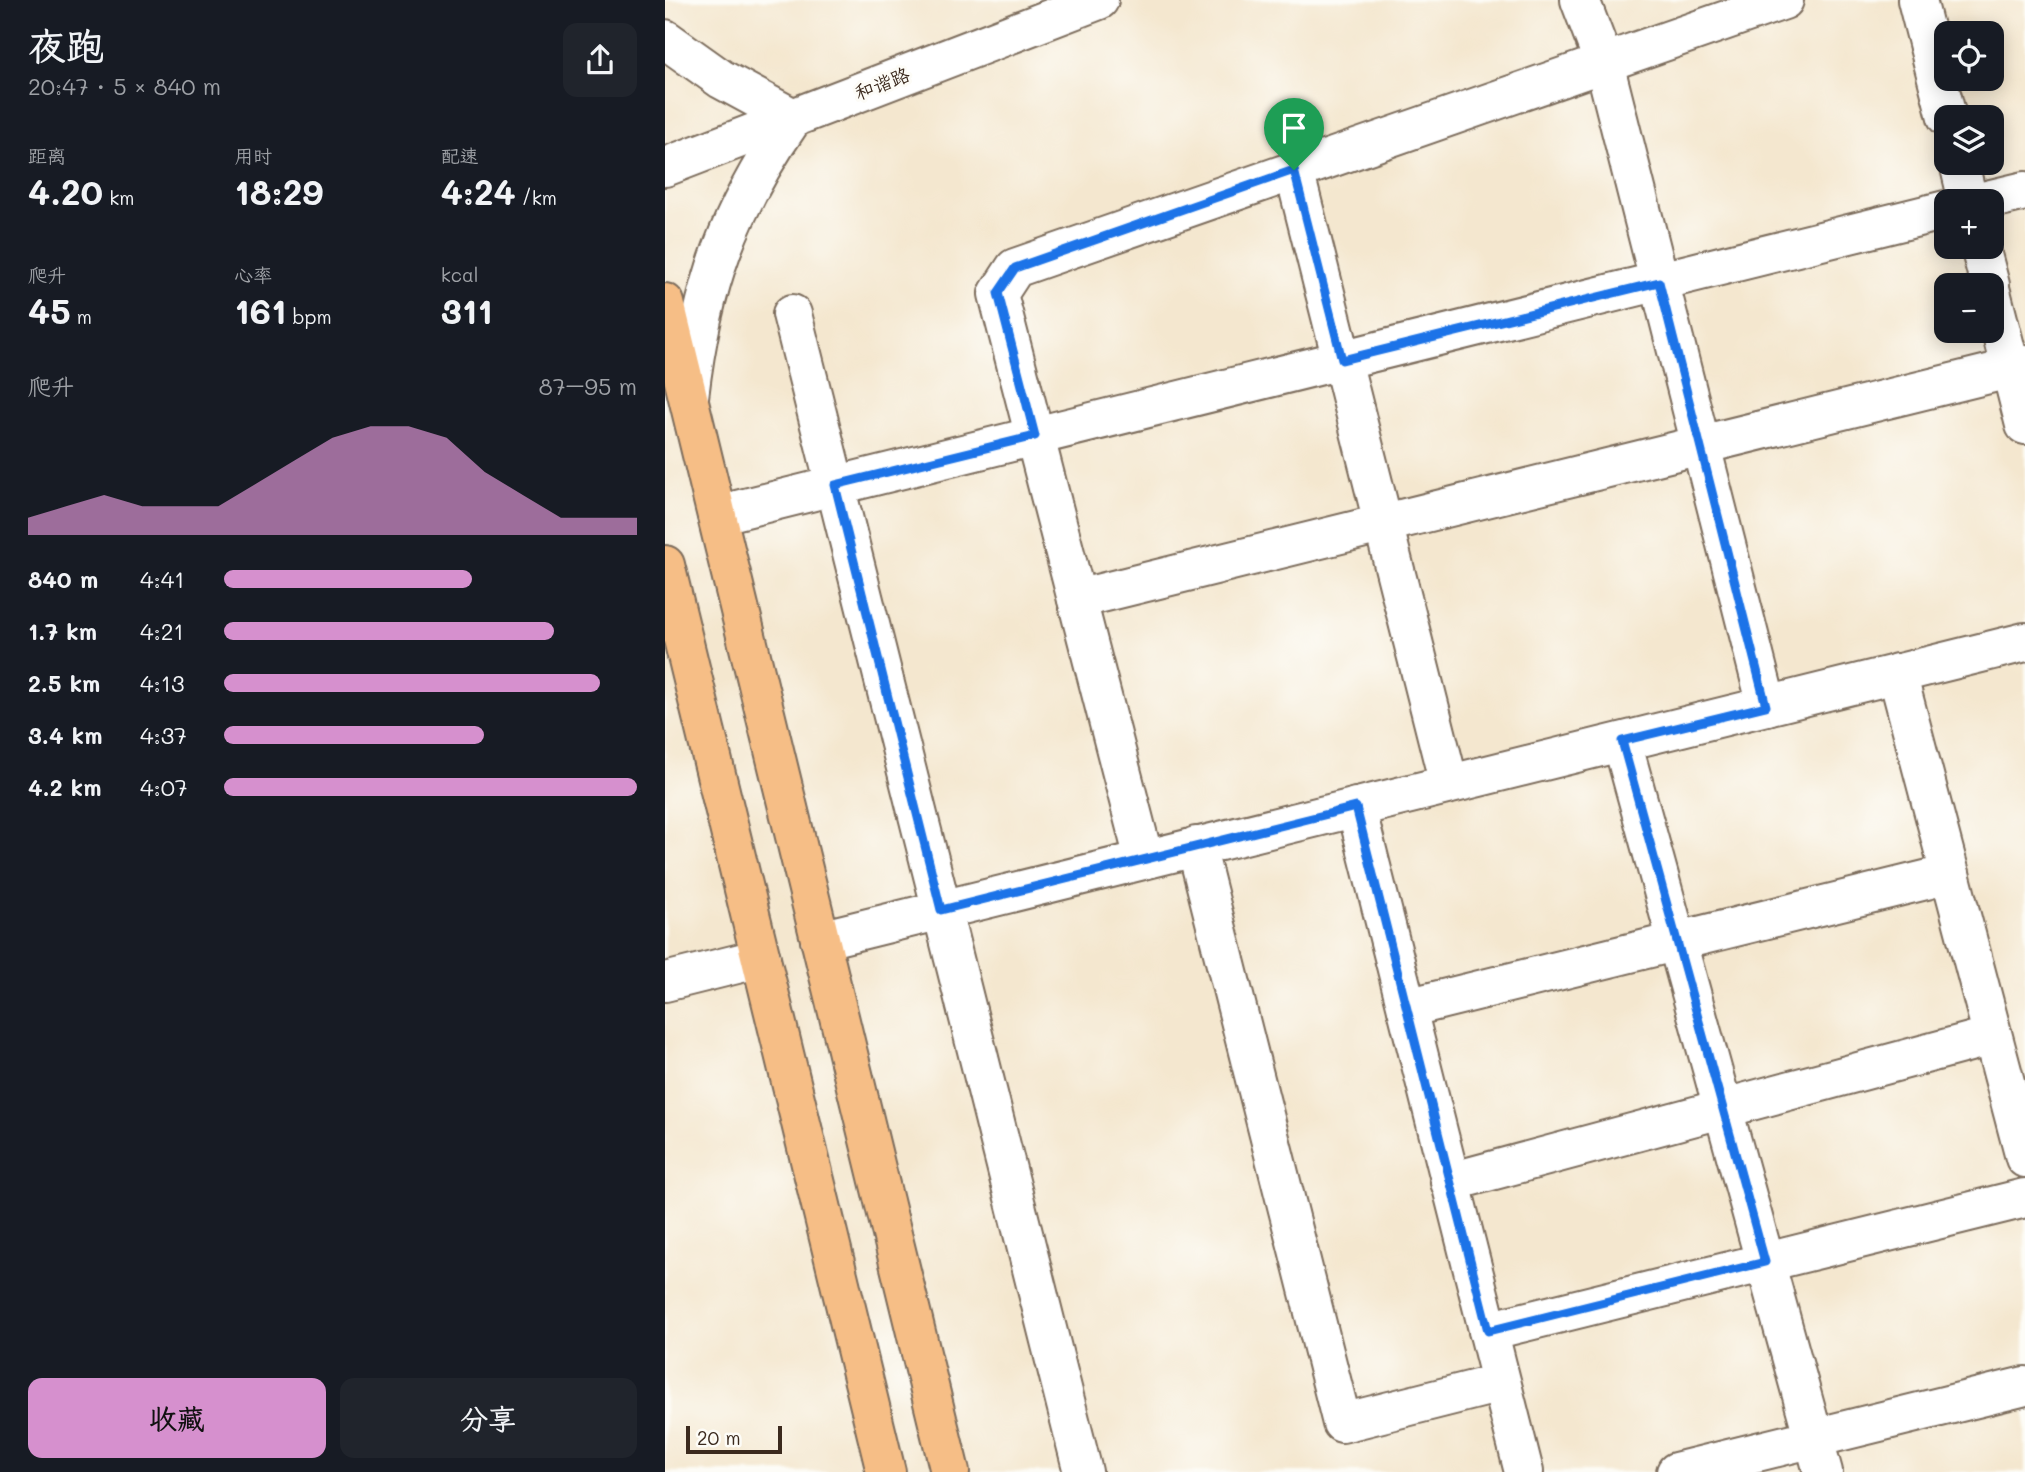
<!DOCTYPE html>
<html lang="zh">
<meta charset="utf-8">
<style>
body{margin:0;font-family:Mali,"LXGW WenKai TC",sans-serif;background:#20242c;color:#f1f3f6;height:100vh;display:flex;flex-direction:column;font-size:26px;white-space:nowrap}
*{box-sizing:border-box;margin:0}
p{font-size:23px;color:#9ea1a6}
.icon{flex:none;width:38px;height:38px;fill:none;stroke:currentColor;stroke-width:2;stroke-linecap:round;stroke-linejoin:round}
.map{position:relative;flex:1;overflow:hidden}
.drawer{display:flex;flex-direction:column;background:#171b24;width:665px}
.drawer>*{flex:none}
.buttons{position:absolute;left:1269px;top:21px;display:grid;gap:14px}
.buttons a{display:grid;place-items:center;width:70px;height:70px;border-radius:14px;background:#171b24;box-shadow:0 4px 18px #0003;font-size:35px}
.scale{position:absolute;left:21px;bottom:18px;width:96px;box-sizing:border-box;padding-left:7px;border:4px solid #3b2a1e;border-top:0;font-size:19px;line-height:24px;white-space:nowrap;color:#3b2a1e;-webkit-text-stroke:5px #fdfcf7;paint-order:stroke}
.pin{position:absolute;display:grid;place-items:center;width:60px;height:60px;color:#fff;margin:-72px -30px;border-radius:50% 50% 50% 0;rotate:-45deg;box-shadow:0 0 7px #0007}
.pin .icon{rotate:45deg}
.round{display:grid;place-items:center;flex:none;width:74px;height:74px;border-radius:14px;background:#20242c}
.headline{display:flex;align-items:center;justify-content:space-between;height:119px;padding:0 28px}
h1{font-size:38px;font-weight:800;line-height:52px}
.metrics{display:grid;grid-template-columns:repeat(3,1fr);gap:10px;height:119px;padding:7px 28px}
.metrics div{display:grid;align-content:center}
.metrics b{font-size:35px;font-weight:800}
.metrics small{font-size:19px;font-weight:400}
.metrics p{font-size:19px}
.chart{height:196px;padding:14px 28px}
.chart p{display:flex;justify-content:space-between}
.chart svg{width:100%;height:126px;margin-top:7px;fill:#d690ce;opacity:.7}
.primary-button{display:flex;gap:14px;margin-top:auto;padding:14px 28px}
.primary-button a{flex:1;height:80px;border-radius:14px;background:#d690ce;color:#111;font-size:28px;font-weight:800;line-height:80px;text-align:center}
.primary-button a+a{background:#20242c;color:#f1f3f6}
ul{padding:0 28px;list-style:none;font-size:23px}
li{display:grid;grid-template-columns:112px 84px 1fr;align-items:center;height:52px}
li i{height:18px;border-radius:9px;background:#d690ce}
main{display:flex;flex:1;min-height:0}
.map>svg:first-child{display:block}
</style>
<main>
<section class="drawer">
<div class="headline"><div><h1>夜跑</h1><p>20:47 · 5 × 840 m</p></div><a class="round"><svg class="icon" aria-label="share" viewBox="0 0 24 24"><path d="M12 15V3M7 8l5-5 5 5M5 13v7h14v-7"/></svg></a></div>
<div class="metrics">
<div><p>距离</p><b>4.20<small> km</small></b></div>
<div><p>用时</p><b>18:29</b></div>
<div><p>配速</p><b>4:24<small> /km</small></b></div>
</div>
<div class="metrics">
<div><p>爬升</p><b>45<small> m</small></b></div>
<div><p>心率</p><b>161<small> bpm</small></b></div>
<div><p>kcal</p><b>311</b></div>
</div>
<div class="chart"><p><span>爬升</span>87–95 m</p>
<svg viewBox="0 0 160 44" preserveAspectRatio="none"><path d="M0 44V38L10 34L20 30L30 34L40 34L50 34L60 26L70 18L80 10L90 6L100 6L110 10L120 22L130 30L140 38L150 38L160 38V44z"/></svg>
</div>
<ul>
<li><b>840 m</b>4:41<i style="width:60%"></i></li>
<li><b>1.7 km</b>4:21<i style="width:80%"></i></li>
<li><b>2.5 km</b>4:13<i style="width:91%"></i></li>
<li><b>3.4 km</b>4:37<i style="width:63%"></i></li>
<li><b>4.2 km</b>4:07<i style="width:100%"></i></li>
</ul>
<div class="primary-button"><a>收藏</a><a>分享</a></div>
</section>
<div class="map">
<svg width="1360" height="1472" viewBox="0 0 1360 1472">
<rect width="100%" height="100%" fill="#fdfcf7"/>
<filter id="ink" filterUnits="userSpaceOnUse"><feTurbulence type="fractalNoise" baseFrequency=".0143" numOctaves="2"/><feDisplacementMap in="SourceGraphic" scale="14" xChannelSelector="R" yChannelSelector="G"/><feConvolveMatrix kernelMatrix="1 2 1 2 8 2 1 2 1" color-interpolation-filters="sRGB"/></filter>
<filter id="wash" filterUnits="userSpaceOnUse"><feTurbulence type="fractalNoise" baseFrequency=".00686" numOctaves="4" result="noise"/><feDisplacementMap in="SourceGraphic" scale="28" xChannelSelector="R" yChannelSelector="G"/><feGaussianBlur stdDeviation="1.57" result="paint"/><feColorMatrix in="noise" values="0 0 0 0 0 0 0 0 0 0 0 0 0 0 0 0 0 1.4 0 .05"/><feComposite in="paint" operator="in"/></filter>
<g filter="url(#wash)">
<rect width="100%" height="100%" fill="#f4e7cf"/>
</g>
<g filter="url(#ink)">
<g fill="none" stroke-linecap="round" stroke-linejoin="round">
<g stroke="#7c6c5c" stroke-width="42">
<g id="minor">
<path d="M915,0L939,63L1102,706"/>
<path d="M1252,0L1282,117"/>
<path d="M0,39L56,79L128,118C64,210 37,285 24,397"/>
<path d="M1294,163L1303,201"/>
<path d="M0,167L434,0"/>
<path d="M629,170L784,784"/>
<path d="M1318,201L1360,191"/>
<path d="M1315,247L1325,285"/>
<path d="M1326,292L1360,425"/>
<path d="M127,314L418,1472"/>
<path d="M52,515L1281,210"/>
<path d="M412,599L1360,365"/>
<path d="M1232,673L1360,1158"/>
<path d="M957,742L1158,1472"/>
<path d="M691,807L859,1472"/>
<path d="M531,846L677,1423L836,1383"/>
<path d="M479,859L333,294L350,268L1119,0"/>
<path d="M155,940L1360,642"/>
<path d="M0,982L96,958"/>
<path d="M742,1008L1285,874"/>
<path d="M785,1182L1327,1036"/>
<path d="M823,1331L1360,1198"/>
<path d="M1011,1472L1360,1386"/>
</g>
</g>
<g stroke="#7c6c5c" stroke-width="42">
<g id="highway">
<path d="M0,303L285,1472"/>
<path d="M0,565L221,1472"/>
</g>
</g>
<use href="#minor" stroke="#fff" stroke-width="38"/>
<use href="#highway" stroke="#f6be86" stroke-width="38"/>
</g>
</g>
<g fill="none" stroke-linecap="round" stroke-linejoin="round" filter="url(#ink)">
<g stroke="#fff" stroke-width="14">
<path id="route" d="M629,170L677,360L994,282L1101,706L957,741L1100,1262L823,1331L691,807L276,910L170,485L370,436L333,293L350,268Z"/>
</g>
<use href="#route" stroke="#1a73e8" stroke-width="9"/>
</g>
<g text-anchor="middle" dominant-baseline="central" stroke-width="6" stroke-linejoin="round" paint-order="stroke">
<g font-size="19" fill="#3b2a1e" stroke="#fdfcf7">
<text transform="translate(217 83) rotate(-21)">和谐路</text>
</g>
</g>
</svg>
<div class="buttons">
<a><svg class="icon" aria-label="locate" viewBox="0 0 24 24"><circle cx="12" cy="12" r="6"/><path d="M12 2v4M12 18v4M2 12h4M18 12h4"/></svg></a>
<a><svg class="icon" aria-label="layers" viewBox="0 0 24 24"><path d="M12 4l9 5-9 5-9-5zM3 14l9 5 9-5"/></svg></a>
<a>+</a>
<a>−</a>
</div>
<div class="scale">20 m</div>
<div class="pin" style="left:629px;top:170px;background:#1e9e55"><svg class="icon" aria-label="arrive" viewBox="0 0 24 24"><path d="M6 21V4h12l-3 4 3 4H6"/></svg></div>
</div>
</main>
